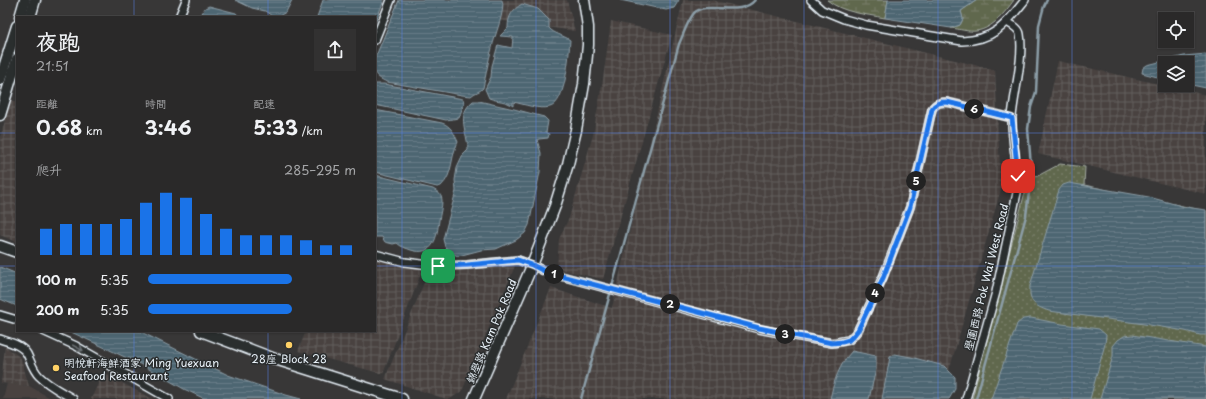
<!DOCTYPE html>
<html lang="zh-TW">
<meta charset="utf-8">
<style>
body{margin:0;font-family:"Playpen Sans","LXGW WenKai TC",sans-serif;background:#323131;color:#f1f3f6;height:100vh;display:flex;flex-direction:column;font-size:15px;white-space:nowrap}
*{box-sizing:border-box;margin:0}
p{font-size:13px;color:#a5a6a8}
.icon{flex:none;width:22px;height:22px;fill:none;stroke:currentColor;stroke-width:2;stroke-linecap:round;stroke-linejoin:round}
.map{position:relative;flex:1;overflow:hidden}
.sheet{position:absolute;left:16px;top:16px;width:360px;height:316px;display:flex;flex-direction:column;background:#2a2929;border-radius:0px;box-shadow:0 1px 3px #0004,0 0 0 1px #464546}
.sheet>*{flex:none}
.tools{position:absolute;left:1158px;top:12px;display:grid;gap:8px}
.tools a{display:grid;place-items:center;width:36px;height:36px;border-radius:0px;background:#2a2929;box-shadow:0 1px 3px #0004,0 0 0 1px #464546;font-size:20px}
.pin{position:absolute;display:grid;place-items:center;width:34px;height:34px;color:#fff;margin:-17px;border-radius:8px;box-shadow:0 2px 6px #0006}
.km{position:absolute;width:20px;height:20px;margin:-10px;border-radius:50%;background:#222;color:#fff;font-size:11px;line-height:20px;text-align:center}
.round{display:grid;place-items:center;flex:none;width:42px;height:42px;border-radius:0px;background:#323131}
.overview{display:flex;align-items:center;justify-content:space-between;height:68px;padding:0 20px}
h1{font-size:22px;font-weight:700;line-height:30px}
.stats{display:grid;grid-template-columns:repeat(3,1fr);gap:6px;height:68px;padding:4px 20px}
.stats div{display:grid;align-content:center}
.stats b{font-size:20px;font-weight:700}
.stats small{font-size:11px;font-weight:400}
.stats p{font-size:11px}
.chart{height:112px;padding:8px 20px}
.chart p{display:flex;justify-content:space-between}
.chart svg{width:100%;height:72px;margin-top:4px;stroke:#1a73e8;stroke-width:6}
ul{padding:0 20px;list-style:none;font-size:13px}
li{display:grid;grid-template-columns:64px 48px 1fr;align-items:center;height:30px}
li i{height:10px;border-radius:5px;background:#1a73e8}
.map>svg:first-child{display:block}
</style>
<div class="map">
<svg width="1206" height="399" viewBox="0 0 1206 399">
<defs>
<pattern id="industrial-grid" width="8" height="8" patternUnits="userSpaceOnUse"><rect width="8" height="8" fill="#494341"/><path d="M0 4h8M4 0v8" fill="none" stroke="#635f5d"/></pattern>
<pattern id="grass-dots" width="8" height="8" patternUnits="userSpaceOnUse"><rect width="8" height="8" fill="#61684e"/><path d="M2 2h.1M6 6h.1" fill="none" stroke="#787e68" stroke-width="1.8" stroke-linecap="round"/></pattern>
<pattern id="wetland-marsh" width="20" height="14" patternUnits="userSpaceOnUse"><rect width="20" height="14" fill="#61684e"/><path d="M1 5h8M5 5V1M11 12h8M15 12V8" fill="none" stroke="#787e68"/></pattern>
<pattern id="water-rules" width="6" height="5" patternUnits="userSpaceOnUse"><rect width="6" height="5" fill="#4e6672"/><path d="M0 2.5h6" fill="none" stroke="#687c87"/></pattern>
</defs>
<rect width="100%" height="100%" fill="#383737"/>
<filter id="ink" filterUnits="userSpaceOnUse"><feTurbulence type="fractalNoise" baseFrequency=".025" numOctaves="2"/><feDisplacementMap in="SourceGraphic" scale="8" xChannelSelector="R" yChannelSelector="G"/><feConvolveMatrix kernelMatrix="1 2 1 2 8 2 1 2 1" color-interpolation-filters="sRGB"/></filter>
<g filter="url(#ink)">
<path fill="#494341" d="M7,383L29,386L52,399H3Z"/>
<g fill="url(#industrial-grid)">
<path d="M436,0H567L575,31L468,16Z"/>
<path d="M683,0H712L995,70L1001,189L941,399H506L551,288L612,308Z"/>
<path d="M611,21L672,35L603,279L557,269L559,239L569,218L593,135L603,79Z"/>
<path d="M1058,61L1206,95V194L1038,154Z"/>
<path d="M11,100L17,102V242L0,235V138Z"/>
<path d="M375,252L424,265L383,374L298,351L306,331H375Z"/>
<path d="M515,266L462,391L450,399H446L385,379L430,268Z"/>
<path d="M5,346L21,358L29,386L1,383Z"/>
<path d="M103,373L141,393L153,399H91Z"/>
</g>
<path fill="url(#grass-dots)" stroke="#a4aca3" d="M1060,164L1085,167L1084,185L1206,211V399H972L1027,184L1032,179Z"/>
<g fill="url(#wetland-marsh)" stroke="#a4aca3">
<path d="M827,0H888L885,18C865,14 843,13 827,0Z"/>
<path d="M977,0H1014C1005,12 993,29 976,31C969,32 959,29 951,28L960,25L963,19L961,11Z"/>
</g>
<g fill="url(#water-rules)" stroke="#8c9ea8">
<path d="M235,0H292L286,12L279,16H272L265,11L252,8Z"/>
<path d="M323,0H384L375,23V17H317Z"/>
<path d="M399,0H502C506,11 494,36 492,48C488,61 486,75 483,88C480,92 475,92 471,96L462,95L387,82C373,76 372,71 376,56Z"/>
<path d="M620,0H679L674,8L666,10Z"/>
<path d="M888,0H977L961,11L963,19L960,25L951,28L885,18Z"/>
<path d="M522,4L538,9L549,20V28C554,34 563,35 570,40C569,54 566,103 550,107C539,110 524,104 513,102V106C505,100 499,102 489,98L485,89L491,77L492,66L498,45L512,48L513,37L500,36L508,28C508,16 512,10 522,4Z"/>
<path d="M209,6L236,13L239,17H200L205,8Z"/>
<path d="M1206,54V88L1187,84V63H1165V79L1142,73L1143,68L1147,65L1184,56Z"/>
<path d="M375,84H384L463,99L464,103L459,118L446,120L375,105Z"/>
<path d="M473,101H479L514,109L544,117L548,121L546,133L549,134L548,138L539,139L537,140L541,153L540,172L529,225L525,233L516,240L496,249L481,250L458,256L451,253L445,247L443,239L456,191L455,180L457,168L463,155L468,150C468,132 455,116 473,101Z"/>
<path d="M375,110L442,123C451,126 454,133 458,142C450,156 454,174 441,186L437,187L375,172Z"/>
<path d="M375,175L433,189C438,192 442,195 442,201C442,207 440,214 439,220C437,237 434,257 411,250C406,248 401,247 397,243L393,244L385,242L382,237H375Z"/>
<path d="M1069,183L1149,197L1185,207L1206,210V335H1200L1185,331L1144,324L1049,311C1034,306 1029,302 1030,286L1059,190L1063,185Z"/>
<path d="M0,267L17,274V306L0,299Z"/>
<path d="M1031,318L1062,324L1099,329L1106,335L1105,344L1090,399H991L1017,324L1023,319Z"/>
<path d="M69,331H139L228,375L286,395L301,399H205L184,389L142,365Z"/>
<path d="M1132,335L1206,347V399H1100L1113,356V346L1118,340L1124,336Z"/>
<path d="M852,351L876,356V369L869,399H830C834,381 839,365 852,351Z"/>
<path d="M895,354L911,357L944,366L955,377V389L949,399H882L890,357Z"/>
</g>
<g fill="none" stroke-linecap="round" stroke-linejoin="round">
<g stroke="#8c9ea8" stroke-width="2.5">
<path d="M581,399L679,44C684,33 687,22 694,13C707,0 740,18 755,0"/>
<path d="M976,399L1026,216L1029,192L1031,166L1028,129L1031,107L1036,92L1039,25L1044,6L1047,0"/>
</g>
<g stroke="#e8f1f8" stroke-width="10">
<g id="street">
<path d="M811,0L822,10L844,19L866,25L962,41C995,40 1006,24 1025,0"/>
<path d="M179,17L186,0"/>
<path d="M375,40L391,0"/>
<path d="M375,254L405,262L438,266L467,265L518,260L532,265L546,272L759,329L832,343L849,340L854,335L858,330L883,277L910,207L932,109C936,103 940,102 947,102L1012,118"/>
<path d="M0,315L17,320"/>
<path d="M43,331L76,346L169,399"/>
<path d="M0,339C9,342 22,345 27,354C31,362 33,370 39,376C49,386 62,392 73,399"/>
<path d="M966,399L996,292L1018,188C1018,164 1011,141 1012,117C1014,93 1024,57 1020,34C1019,28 1012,25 1007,22"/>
</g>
</g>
<g stroke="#e8f1f8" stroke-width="13">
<g id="secondary">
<path d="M20,17L25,0"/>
<path d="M30,17L35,0"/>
<path d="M0,80L17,26"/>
<path d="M0,115L17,59"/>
<path d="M0,246L17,252"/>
<path d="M201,331L275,359L402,399"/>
<path d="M474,399L531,268L555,206L568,164L576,130L584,84L588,45V27L584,0"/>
</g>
</g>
<use href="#street" stroke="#2a2d2e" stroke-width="7"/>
<use href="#secondary" stroke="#2a2d2e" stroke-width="10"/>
</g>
<defs><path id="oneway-shaft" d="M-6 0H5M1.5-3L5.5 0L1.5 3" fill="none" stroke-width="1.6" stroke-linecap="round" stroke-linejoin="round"/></defs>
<use stroke="#6c7275" href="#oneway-shaft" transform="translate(78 348) rotate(28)"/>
</g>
<g fill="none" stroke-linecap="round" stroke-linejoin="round" filter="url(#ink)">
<g stroke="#fff" stroke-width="8">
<path id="route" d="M438,266L467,265L518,260L532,265L546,272L759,328L832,343L842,342L849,340L854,335L858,330L883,278L910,207L932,109C936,103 940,102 947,102L1012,118L1018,176"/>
</g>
<use href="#route" stroke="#1a73e8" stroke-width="5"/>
</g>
<path fill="none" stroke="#5a7fe2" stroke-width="1" stroke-opacity="0.55" d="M134,0V17M268,0V17M402,0V399M536,0V399M670,0V399M804,0V399M938,0V399M1072,0V399M0,133H17M375,133H1206M0,266H17M375,266H1206M134,331V399M268,331V399"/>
<g fill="#ffd166" stroke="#2a2d2e" stroke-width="1.5">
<circle cx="289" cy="345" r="4"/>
<circle cx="56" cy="368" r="4"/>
</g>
<g text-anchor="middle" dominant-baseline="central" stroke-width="3" stroke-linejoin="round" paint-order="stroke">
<g font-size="11" fill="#e8f1f8" stroke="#2a2d2e">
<text transform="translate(986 277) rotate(-76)">壆圍西路 Pok Wai West Road</text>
<text transform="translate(491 331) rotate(-67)">錦壆路 Kam Pok Road</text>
</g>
<g font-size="11" fill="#e8f1f8" stroke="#2a2d2e">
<text x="289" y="358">28座 Block 28</text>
<text x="64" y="362" text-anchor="start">明悅軒海鮮酒家 Ming Yuexuan<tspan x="64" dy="13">Seafood Restaurant</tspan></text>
</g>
</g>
</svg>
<div class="tools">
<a><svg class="icon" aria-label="locate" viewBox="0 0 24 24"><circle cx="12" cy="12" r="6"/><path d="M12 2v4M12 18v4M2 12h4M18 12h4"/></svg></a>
<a><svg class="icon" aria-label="layers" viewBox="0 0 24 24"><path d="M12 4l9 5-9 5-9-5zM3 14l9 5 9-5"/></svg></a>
</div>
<div class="pin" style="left:438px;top:266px;background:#1e9e55"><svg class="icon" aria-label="arrive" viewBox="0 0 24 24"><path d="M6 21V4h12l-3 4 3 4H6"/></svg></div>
<div class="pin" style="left:1018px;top:176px;background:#d93025"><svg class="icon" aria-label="check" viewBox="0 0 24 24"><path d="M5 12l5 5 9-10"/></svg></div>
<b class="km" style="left:554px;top:274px">1</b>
<b class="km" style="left:670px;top:304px">2</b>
<b class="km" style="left:785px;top:334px">3</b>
<b class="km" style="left:875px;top:293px">4</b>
<b class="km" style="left:916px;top:181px">5</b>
<b class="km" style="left:974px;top:109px">6</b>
<section class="sheet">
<div class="overview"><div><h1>夜跑</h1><p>21:51</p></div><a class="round"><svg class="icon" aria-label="share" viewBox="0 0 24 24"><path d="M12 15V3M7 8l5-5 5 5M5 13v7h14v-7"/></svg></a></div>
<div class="stats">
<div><p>距離</p><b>0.68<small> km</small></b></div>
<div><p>時間</p><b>3:46</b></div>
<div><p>配速</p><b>5:33<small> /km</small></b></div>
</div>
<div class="chart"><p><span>爬升</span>285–295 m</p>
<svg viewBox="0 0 160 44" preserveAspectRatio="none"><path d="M5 44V28M15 44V25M25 44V25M35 44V25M45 44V22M55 44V12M65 44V6M75 44V9M85 44V19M95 44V28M105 44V32M115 44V32M125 44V32M135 44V35M145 44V38M155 44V38"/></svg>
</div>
<ul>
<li><b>100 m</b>5:35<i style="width:69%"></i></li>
<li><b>200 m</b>5:35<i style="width:69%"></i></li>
</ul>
</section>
</div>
